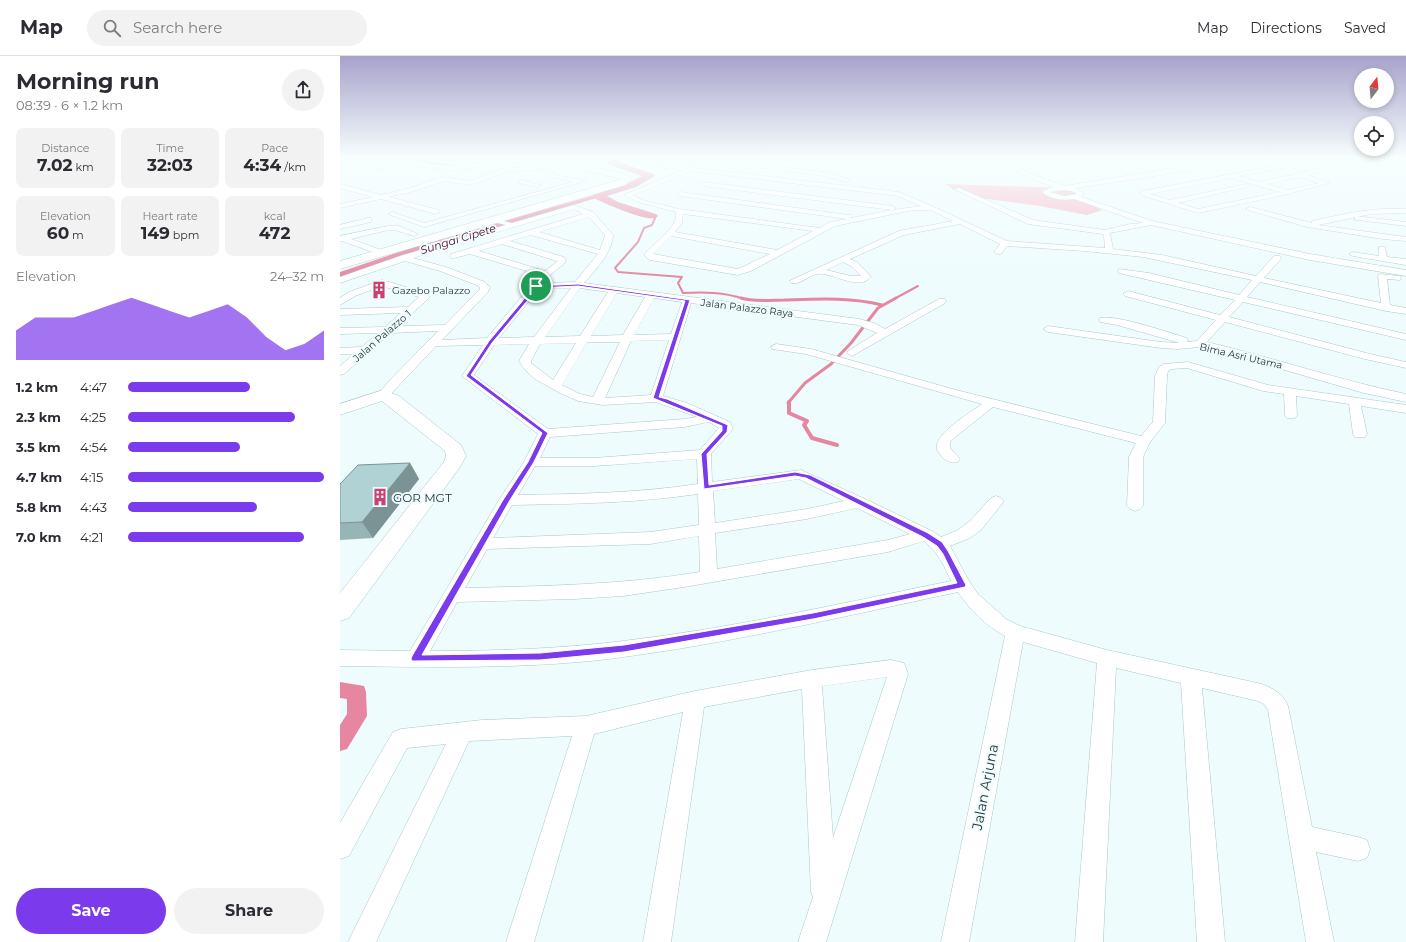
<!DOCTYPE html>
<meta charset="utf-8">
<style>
body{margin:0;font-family:Montserrat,sans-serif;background:#f2f2f3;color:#2b2b33;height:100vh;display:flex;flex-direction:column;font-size:15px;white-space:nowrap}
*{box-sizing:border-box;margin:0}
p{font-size:13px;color:#7c7c81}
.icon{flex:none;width:22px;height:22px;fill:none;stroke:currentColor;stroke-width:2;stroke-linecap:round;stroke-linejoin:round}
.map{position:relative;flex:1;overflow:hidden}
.side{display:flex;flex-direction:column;background:#fff;width:340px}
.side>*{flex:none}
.needle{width:26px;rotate:16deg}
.controls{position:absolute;left:1014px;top:12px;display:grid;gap:8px}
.controls a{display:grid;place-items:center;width:40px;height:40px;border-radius:50%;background:#fff;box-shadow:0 2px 6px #0003;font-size:20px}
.pin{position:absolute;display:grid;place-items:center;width:34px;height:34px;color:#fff;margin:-17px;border:2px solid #fff;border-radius:50%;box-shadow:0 1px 4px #0007}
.round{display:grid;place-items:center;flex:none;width:42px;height:42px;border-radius:21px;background:#f2f2f3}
.summary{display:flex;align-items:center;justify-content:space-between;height:68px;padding:0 16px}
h1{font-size:22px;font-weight:700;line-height:30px}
.stats{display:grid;grid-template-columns:repeat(3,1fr);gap:6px;height:68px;padding:4px 16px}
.stats div{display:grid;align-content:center;border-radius:8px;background:#f2f2f3;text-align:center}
.stats b{font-size:17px;font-weight:700}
.stats small{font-size:11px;font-weight:400}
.stats p{font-size:11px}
.chart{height:112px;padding:8px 16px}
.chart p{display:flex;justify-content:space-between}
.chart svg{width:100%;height:72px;margin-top:4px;fill:#7c3aed;opacity:.7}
.action{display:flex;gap:8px;margin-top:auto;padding:8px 16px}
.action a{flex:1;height:46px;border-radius:24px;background:#7c3aed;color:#fff;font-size:16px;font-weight:700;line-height:46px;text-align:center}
.action a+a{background:#f2f2f3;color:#2b2b33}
ul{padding:0 16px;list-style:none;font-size:13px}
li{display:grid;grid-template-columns:64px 48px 1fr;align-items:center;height:30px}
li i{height:10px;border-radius:5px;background:#7c3aed}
header{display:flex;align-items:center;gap:24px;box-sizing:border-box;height:56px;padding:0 20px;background:#fff;border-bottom:1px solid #e1e1e2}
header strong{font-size:19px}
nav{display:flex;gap:22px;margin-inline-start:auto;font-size:14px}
.search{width:280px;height:36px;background:#f2f2f3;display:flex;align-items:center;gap:10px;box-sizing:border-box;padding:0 14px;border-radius:22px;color:#7c7c81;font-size:15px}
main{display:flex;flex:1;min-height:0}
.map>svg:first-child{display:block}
</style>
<header>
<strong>Map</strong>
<div class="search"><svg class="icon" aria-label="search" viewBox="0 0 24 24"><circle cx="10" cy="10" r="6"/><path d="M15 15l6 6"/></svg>Search here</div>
<nav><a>Map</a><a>Directions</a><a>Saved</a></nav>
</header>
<main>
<section class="side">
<div class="summary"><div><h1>Morning run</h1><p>08:39 · 6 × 1.2 km</p></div><a class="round"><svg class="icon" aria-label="share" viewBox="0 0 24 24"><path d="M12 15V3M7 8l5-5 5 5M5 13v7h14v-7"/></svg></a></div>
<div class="stats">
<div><p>Distance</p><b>7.02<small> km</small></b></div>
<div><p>Time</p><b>32:03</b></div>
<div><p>Pace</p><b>4:34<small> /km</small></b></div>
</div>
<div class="stats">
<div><p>Elevation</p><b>60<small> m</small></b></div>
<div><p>Heart rate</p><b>149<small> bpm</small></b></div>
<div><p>kcal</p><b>472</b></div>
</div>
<div class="chart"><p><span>Elevation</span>24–32 m</p>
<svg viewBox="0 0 160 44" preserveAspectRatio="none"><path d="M0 44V26L10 18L20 18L30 18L40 14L50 10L60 6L70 10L80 14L90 18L100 14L110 10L120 18L130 30L140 38L150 34L160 26V44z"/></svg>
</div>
<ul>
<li><b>1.2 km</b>4:47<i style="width:62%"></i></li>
<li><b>2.3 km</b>4:25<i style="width:85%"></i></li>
<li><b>3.5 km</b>4:54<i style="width:57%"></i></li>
<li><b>4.7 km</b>4:15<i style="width:100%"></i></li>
<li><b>5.8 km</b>4:43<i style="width:66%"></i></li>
<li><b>7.0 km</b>4:21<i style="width:90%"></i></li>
</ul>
<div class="action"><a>Save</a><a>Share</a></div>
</section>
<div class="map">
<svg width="1066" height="886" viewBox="0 0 1066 886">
<rect width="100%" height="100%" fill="#eefcfd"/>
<path fill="#f7b5c5" d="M605,128L726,132L741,138L735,142L762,154L747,159L700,150L640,142L616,135Z"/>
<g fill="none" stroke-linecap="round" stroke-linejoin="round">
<path stroke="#e686a0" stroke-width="1.5" d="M312,160L315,163"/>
<g stroke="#e686a0" stroke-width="2">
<path d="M315,162L312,169L304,172L298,186L275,212L278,216L342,221L338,227L343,237C364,236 384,236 404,243"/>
<path d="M554,243L578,230"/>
</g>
<g stroke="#e686a0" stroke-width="3">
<path d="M401,242C413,246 431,244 444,244C477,243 510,241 542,249"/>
<path d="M448,347L465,327L491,308L511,287L538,252L556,242"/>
</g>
<path stroke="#e686a0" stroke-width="4" d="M449,346V357L467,365L464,369L472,382L497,389"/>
<g fill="#e686a0" fill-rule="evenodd">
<path d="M52,101H64L118,110C110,115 60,106 52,101Z"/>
<path d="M170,101H182L146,109L143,107Z"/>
<path d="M258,138L260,139V141L77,196L0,221V216L71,192Z"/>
<path d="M0,626L24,630L26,636L27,660L7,693L0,695V669L7,658V643L0,642Z"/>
</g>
<path fill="#e686a0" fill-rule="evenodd" d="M273,101H282L279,106L313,118L315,120L296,131L267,140L278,146L316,158L318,160L316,162C304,165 266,148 254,142L253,140L254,138L288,127L302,120L270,109L268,107Z"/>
<g stroke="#a7c9cb" stroke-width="1">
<path id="pedestrian" d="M153,162L175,168L176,169L173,171L151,165L150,164Z"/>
</g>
<g stroke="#a7c9cb" stroke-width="1">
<g id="minor">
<path d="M25,101H37L29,104L43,112L38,113L20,103Z"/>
<path d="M104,101H138L164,104L171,112L203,109L216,119L245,125L84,171L48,158L52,156L84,167L233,126L212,121L202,113L168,116L130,129L105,125L71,136L49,141L99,154L100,156L96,158L41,143L0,152V148L33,141L0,132V128L41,139L67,133L102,121L130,125L165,112L161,107L107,103Z"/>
<path d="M316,101H325L311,107L339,110L364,101H372L370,103L484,116L511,124L508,126L484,120L365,104L347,111L559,136L594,151L667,185L765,192L764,180L763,178L688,168L614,133L619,132L693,164L765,174L790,168L803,167L734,143C723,145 713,143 704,138L703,135L713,131L677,116L654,101H661L689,117L724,130L904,101H916L860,113L736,132L744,138L741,141L812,165L970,198L1066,214V220L970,204L811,169L770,177L773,193L822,199L916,220L934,200H940L941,202L940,204L924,222L1041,247L1038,220L1039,218L1060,220L1061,222L1060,224L1047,223L1050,249L1066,252V258L1046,255L920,226L907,241L1066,278V284L903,246L889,261L1030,298L1066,306V312L1025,303L885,266L867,286C934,302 999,324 1066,338V346L1024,337L903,302L860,291L838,293L821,292L708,276L703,273L708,270L821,286L840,287L777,269L760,266L759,264L760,262C775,258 830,277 847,282L848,284L847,286L857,285L876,264L785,240L783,238L788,235L880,259L895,244L779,217L778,215L779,213L809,217L899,239L912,224L803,201L744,195L667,190L661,198H658L654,196L660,188L620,168L564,179L510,203L517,206L530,219L531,221C518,236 491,215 477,218C468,220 460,229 451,227L449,225L559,175L613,165L591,154H573L495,170L411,215L398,219L310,204L304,199C313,186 338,174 336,156L298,146L284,139L343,114L307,110L304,108L308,104ZM351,115L558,140L581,150L553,154L556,152L552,150L364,126L361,128L364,130L552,154L511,162V159H508L340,136L337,138L340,140L507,163L490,166L480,172L339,153L302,144L293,139ZM721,134L732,135L737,138L724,140L710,136ZM343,158L473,175L437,194L335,176L342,167ZM331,180L430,198L398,213L313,198ZM503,206L511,210L521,220H511L486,214Z"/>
<path d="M432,101H450L489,105L492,107L489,109L435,103Z"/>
<path d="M522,101H540L546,103L543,105Z"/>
<path d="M579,101H585L586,103L581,104Z"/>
<path d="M632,101H638L644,107L639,108Z"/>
<path d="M683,101H704L691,106L681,104L680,103Z"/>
<path d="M842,101H855L824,108L821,106Z"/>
<path d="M949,107L981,115L978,117L949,111L899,120L919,126L970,115L973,117L972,118L967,119L989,127L948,138L858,157L802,139L800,137L803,135ZM960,121L979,127L948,134L926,128ZM892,122L940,136L858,153L838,147L910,130L907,128L830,144L810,138Z"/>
<path d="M181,124L201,129L198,131L179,127L178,126Z"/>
<path d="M234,149L253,156L273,179C272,197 256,213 244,227L519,263L534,267L545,273L599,243H605L607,245L605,247L512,300L507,297L508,295L537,277L518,269L351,247L323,340L347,347L390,366L393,372L391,375L371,398L372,426L461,414L525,443L592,475L601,481L618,474L630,465L651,442L656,440L661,442L664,445L642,473L630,482L610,490L629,525L638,538L666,563L680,570L767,594L922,628C934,633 943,638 948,650L972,771L1018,781L1027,784L1030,793L1027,802L1018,805L976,796L994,886H966L928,654L924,648L918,645L862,632L885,886H857L841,627L776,612L763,886H735L757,607L683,586L629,886H601L665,580C646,570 630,554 618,536C496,562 375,591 251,605C168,613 83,611 0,610V594L70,595L159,444L184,406L198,378L122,320L143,289L96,290L47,342H39L37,339L51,323L98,275L51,277L4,318L0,319V310L14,298H0V292L22,291L38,277L0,278V272L45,271L61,257L0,259V253L68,251L79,241L42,230L15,240L0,249V242L9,236L42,224L86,237L90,241L88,243L58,270L105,269L140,233L139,230L100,215L65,205L0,227V221L60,200ZM234,153L243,158L111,198L110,200L111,202H114L130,198L200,219L147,282L102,284L148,236L150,231L145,226L106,211L73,202ZM249,161L265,179L260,194L199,176ZM191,179L258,198L235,226L203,227L209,220L226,206L224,201L170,185ZM162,188L217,205H218L205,215L139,195ZM231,232L194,281L159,282L199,233ZM240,232L268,236L240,280L205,281ZM277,237L305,241L283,279L251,280ZM314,242L342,246L331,278L294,279ZM329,284L311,339L265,342L291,285ZM247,286H280L253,341L240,338L222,329ZM236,287L213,324L191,307V305L200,288ZM189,288L179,305L185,314L195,323L220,337L238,345L263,349L316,346L357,361L344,363L208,373L134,319L154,289ZM369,366L379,372L360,394L254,402H200L210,381L344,371ZM357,403L358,428C298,437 238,438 178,439L195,410H254ZM459,423L504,445L467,453L375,467L373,435ZM358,438L359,469L310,476L153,482L172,449C235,448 296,447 358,438ZM517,452L570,478L548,484L377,513L375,477L467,463ZM359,480L360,516C282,529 204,530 125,532L147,493L310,488ZM584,485C598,496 604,509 611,525C503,547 394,572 283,585C219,593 154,595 90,595L117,546L234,543L283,540L344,531L548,496Z"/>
<path d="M910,151L972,167V165C1003,158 1034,151 1066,153V157L1031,158L978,169L1066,181V185L1043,183L967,171L908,154L906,153Z"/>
<path d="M1015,160L1066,166V170L1018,164H1015Z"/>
<path d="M28,162H31V166L0,173V169Z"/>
<path d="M48,170H59L78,178L74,180L55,174H48L11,183L44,195L45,197L44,199H41L2,185H0V180Z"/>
<path d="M1039,191H1045L1047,201L1066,203V209L1013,200L1009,198L1013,196L1039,200Z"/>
<path d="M436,288L471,293L616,334L801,380L813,366L815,320L819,311L824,308L848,306L928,329L1066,349V357L1021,350L1027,378L1025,381H1015L1013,378L1009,348L956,340L957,359L955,362H947L945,359L944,338L923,335L847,312L831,313L828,315L827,320L825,367L810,386L803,401V450L800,453L795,455L790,453L787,450L789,401L796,387L653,351L614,382L610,386V392L620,403L618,406C608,408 602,402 597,394C592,379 631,356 642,348L466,298L432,293L431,291Z"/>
<path d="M551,604L564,607L568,618L486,886H458L473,841L471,836L462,633L364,651L331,886H303L343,656L254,678L194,886H166L232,680L129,685L36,886H8L106,688L67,692L9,800L0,803V767L53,676L61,673L142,664L246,660L355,635L472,614ZM547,621L493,782L482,630Z"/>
</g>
</g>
<g stroke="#a7c9cb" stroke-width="1">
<g id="secondary">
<path d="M0,101H9L0,104Z"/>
<path d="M36,101H54L97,109L114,110L189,101H214L210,103L114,114L97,113L40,103Z"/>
<path d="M231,101H239L249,110L286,118L292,123L285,129L0,213V205L282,123L243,114Z"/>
<path d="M43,334L59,340L121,389L126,400L120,411L9,562L0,565V537L104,406L106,400L105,395L42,345L0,359V348Z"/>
</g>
</g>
<use href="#pedestrian" fill="#fff" fill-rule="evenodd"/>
<use href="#minor" fill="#fff" fill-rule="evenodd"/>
<use href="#secondary" fill="#fff" fill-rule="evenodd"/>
</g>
<path fill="#97b5b7" d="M70,407L79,423L33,482L0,484V428Z"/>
<path fill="#7b9395" d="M70,407L79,423L33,482L22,466Z"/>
<path fill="#b0d2d5" stroke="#7b9395" d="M70,407L22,466L0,467V428L18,409Z"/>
<linearGradient id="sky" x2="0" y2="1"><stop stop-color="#a7a2cb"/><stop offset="0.45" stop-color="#f7fefe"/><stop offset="1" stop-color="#f7fefe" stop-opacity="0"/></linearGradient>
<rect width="1066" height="225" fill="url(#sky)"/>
<path fill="#7c3aed" stroke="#fff" fill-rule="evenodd" d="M238,228L350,244L319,341L327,343L388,369L387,376L367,398L369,429L455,416L470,419L588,477L602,486L608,495L626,529L625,531L473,563L284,596L200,604L72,605L71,603L72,600L163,444L188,406L202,377L126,320L149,285L195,230ZM238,230L345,245L313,342L382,370V375L361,398L364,433L455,420L466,422L583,481L597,490L603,498L617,527L473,557L284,589L200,597L82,599L170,444L194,406L208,377L131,319L152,287L198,232Z"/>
<defs>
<g id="building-bare" transform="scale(1.38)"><path d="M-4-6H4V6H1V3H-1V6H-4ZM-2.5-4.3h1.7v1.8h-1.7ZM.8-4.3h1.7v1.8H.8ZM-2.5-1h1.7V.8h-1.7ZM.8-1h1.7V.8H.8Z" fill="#cc3f71" stroke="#eefcfd" stroke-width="2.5" paint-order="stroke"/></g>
</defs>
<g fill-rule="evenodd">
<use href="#building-bare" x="39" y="234"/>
<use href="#building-bare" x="40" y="441"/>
</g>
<g text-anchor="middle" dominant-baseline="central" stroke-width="4" stroke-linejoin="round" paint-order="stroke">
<g font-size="10" fill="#293738" stroke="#eefcfd" text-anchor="start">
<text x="52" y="234">Gazebo Palazzo</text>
</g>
<g font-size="10" fill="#293738" stroke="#eefcfd">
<text transform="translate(407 252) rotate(7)">Jalan Palazzo Raya</text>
<text transform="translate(42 280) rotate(-41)">Jalan Palazzo 1</text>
<text transform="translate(901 300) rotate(13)">Bima Asri Utama</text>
</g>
<g font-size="11" font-style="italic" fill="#570026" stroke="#eefcfd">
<text transform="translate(118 183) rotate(-17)">Sungai Cipete</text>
</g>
<g font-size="12" fill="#293738" stroke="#eefcfd" text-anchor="start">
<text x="53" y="441">GOR MGT</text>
</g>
<g font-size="14" fill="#293738" stroke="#eefcfd">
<text transform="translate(645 731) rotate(-79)">Jalan Arjuna</text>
</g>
</g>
</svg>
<div class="controls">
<a><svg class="needle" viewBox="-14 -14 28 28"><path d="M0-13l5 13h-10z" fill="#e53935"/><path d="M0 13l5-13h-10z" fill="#7c7c81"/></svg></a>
<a><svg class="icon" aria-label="locate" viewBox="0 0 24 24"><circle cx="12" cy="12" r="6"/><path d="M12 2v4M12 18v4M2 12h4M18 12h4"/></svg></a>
</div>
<div class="pin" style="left:196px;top:230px;background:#1e9e55"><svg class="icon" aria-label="arrive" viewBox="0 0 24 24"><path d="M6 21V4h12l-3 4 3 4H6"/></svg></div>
</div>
</main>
